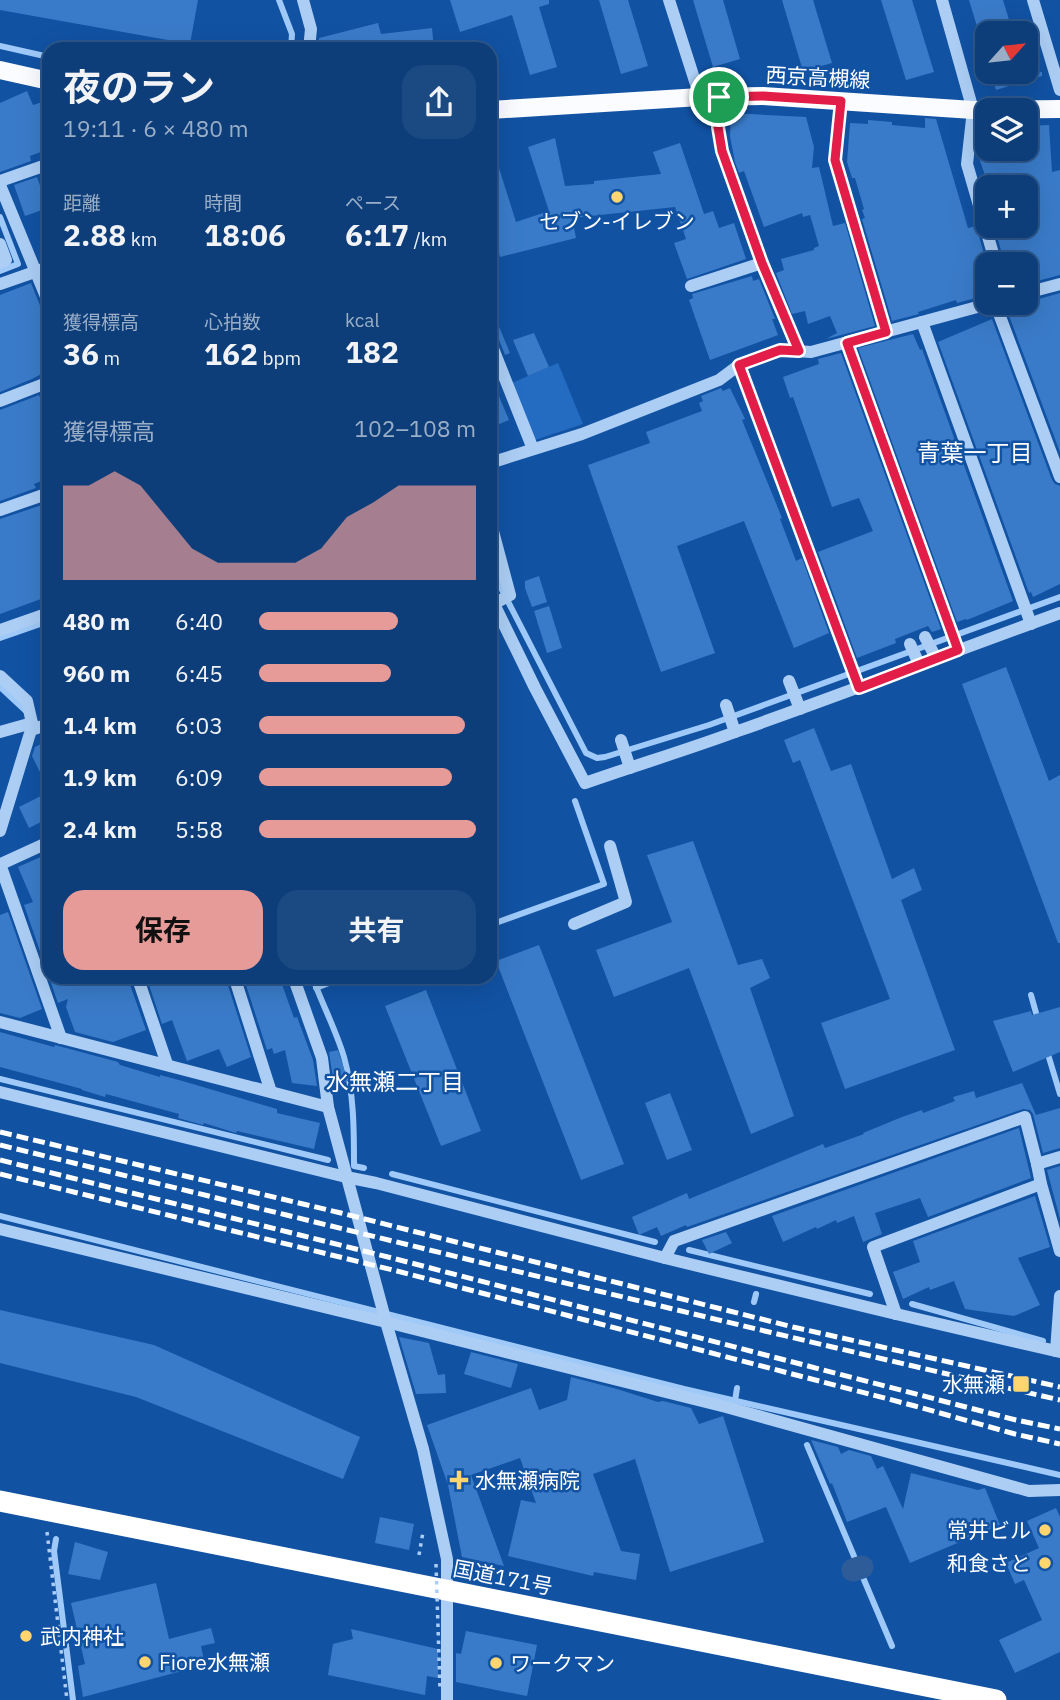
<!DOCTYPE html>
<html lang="ja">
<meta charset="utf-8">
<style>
body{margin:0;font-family:"IBM Plex Sans","Noto Sans JP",sans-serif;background:#1b4981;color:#f1f3f6;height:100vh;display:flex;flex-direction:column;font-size:26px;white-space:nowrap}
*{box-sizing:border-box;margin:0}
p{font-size:23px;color:#9aaec7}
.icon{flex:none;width:38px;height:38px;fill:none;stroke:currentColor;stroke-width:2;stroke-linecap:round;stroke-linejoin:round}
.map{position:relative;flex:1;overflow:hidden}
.panel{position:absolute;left:42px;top:42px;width:455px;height:942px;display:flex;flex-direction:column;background:#0d3e7a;border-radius:21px;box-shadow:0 7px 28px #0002,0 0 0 2px #2d578b}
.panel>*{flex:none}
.needle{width:46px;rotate:63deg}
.buttons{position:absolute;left:975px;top:21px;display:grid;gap:14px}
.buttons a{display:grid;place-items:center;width:63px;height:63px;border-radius:14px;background:#0d3e7a;box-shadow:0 7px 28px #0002,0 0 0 2px #2d578b;font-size:35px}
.pin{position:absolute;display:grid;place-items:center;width:60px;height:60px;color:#fff;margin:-30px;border:4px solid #fff;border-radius:50%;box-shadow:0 2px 7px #0007}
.round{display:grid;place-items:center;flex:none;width:74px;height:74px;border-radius:21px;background:#1b4981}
.summary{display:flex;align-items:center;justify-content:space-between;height:119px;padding:0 21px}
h1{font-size:38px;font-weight:700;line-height:52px}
.metrics{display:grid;grid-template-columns:repeat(3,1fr);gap:10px;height:119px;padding:7px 21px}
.metrics div{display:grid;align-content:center}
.metrics b{font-size:30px;font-weight:700}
.metrics small{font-size:19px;font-weight:400}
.metrics p{font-size:19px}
.chart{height:196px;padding:14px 21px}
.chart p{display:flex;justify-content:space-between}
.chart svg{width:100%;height:126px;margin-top:7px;fill:#e69b98;opacity:.7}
.action{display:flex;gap:14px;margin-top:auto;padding:14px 21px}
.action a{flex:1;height:80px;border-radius:21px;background:#e69b98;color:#111;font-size:28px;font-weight:700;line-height:80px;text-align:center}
.action a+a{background:#1b4981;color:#f1f3f6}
ul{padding:0 21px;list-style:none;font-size:23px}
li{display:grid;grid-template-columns:112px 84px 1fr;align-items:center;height:52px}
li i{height:18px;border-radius:9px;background:#e69b98}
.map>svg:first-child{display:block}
</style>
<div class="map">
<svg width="1060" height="1700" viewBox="0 0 1060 1700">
<rect width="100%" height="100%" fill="#1152a3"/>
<path fill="#246cc1" d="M558,363L583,424L535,440L512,383Z"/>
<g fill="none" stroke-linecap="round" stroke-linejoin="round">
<g stroke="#9ec9f8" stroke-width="6">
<path d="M279,0L292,34L291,49"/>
<path d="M0,46L49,57"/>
<path d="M0,217L18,264L0,271"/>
<path d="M490,559L500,586L586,753L597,758L605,757L709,725L1060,597"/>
<path d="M0,638L49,621"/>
<path d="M0,687L27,712"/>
<path d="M490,925L604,884L575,801"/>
<path d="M312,976C322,1004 336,1030 344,1057C354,1093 354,1129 354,1166L364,1168"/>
<path d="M316,988L347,976"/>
<path d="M1031,995L1038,1020"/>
<path d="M1047,1051L1060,1094"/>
<path d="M0,1079L328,1160"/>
<path d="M392,1174L655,1242"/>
<path d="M0,1216L684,1389L1060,1475"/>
<path d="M689,1250L870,1294"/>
<path d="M754,1302L756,1294"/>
<path d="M912,1304L1043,1341"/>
<path d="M735,1401L737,1388"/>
<path d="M807,1445L892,1646"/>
<path d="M56,1539L54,1551L73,1700"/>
</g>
<path stroke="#2d5c98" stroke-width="23" d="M853,1570L862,1567"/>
</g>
<g fill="#3a7bc9">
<path d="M0,0H198L190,44L0,10Z"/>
<path d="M450,0H549V4L539,7L557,67L530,75L512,15L460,32Z"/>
<path d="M599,0H628L648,66L621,74Z"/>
<path d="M693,0H723L740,59L713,67Z"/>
<path d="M782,0H813L832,63L803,71Z"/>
<path d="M881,0H912L934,72L906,80Z"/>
<path d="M969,0H1003L1013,33H979Z"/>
<path d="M378,23L381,34L432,28L434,49H318L319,38Z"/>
<path d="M990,72H1042V76L996,90Z"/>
<path d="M27,91L33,105L49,100V149L30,156L31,161L0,172V103Z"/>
<path d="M731,113L806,117L814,147L812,168L819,167L833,226L845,223L875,326L826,339L837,333L830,316L808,324L805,311L792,314L776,273L784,270L781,259L814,250V248L819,246L810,215L803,217L802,213L764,227L744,171L739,173L735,162L730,136Z"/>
<path d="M925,118L936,119L968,228L976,226L987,264H977L987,295L957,303L956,300L918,312L919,314L892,321L862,219L865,218L862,210L864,209L855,178H852L847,162L850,123L868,124V120L892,122V125L925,128Z"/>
<path d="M980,125H987V149H1026V126L1049,125L1052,172L1060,170V275L1026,284V264H1005L994,226H1026V187H989L977,152Z"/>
<path d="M555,138L565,186L594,184V181L661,174L653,152L680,143L704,214L713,211L719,228L734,223L746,259L687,279L674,243L686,239L675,207L572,218L576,238L500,257L490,222V152H494L516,222L549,211L528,147Z"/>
<path d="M37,177L48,208L25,216L14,185Z"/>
<path d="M752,276L753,281L759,279L775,319H772L778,335L710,360L689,300L693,298L692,294Z"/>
<path d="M31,283L41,308L44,311L49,313V370L32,379L0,392V295Z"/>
<path d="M1060,293V452L1008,313L1039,299Z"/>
<path d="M490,305L510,353L505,355L498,337L495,334L490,332Z"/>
<path d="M992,319L1052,480L1055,484L1060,486V584L1033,597L1031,592L1029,593L938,342Z"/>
<path d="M534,333L549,367L528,376L513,340Z"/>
<path d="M913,334L920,350L922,349L1013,601L967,620L966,619L957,622L858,348Z"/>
<path d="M841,353L941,629L932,632L928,626L895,639L896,643L857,658L818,552L873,531L859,498L832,507L793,397L790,398L783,377L819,364L818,359Z"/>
<path d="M490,375L509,420L490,428Z"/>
<path d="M721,388L723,391L730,388L745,419L742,420L782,518L780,519L796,561L802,558L829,633L794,648L744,521L677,546L715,653L661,672L588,465L650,443L646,432L702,411L699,403L703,401L701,396Z"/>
<path d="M39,395L49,420V478L34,484L36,488L0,501V410Z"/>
<path d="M42,505L49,524V596L0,614V519Z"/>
<path d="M539,576L547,602L532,607L525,588V581Z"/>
<path d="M549,606L562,648L547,653L534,611Z"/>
<path d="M1006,667L1049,781L1060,775V943H1058L962,684Z"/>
<path d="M814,728L831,771L851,764L892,879L914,868L922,890L901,900L955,1050L845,1089L821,1023L890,999L800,760L793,763L784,740Z"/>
<path d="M49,740V790L32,756L35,747Z"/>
<path d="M49,792V818L29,828L19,807Z"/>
<path d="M693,841L738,965L762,959L770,978L750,988L794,1116L751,1134L689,968L614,997L596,950L672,922L647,855Z"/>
<path d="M43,856L49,871V976H127L146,1030L113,1042L75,1032L66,1007L68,999L58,1003L24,905L33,902L18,867Z"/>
<path d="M8,912L42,1009L20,1018L0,1013V915Z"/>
<path d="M539,945L624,1164L581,1180L496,961Z"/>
<path d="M178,976H225L251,1057L227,1067L219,1049L187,1061L172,1020L162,1024L149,985Z"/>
<path d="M243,976H279L294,1018L297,1017L313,1060L317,1086L292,1083L285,1050L274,1054L272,1048L267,1050Z"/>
<path d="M426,990L481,1131L441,1146L385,1006Z"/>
<path d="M1060,1007V1052L1013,1072L993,1021L1031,1011L1032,1015Z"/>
<path d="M0,1032L54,1047L55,1045L118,1062L120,1065L160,1077V1075L186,1082L277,1109V1113L320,1123L314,1149L237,1131L236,1133L204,1123L203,1125L178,1118L179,1114L106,1094L105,1097L82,1090V1089L0,1067Z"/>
<path d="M338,1050L348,1081L334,1085L329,1052Z"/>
<path d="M1022,1083L1036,1115L1060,1108V1148L1043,1153L1033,1114L1030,1110L1023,1109L687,1227L686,1225L661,1236L657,1227L639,1235L632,1217L687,1193L689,1199L823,1144L825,1148L864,1134L863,1133L902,1117L922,1110L923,1113L955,1101L953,1097L974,1091L976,1098Z"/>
<path d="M670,1093L692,1150L667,1160L645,1103Z"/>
<path d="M1019,1128L1031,1178L928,1217L920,1198L875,1213L882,1234L863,1242L854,1216L837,1223L836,1220L817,1229L816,1227L783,1242L772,1216Z"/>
<path d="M1060,1166V1219L1047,1170Z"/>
<path d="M1035,1196L1050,1247L1018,1258L1040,1305L1014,1316L965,1309L954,1281L930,1290L929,1287L903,1299L893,1272L920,1262L913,1241Z"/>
<path d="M726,1232L732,1243L709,1254L702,1240Z"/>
<path d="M0,1310L154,1345L360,1437L343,1479L136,1397L0,1363Z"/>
<path d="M399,1337L429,1343L438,1375L445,1374L446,1393L416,1394Z"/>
<path d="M471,1352L518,1364L511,1388L464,1374Z"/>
<path d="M571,1377L617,1389L658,1402L663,1401L691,1408L699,1424L723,1416L764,1542L670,1572L635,1459L593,1474L621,1551L640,1554L636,1580L594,1572L593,1576L508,1556L521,1500L536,1503L520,1458L471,1475L504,1566L462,1557L448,1485L427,1425L531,1388L539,1410L567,1400Z"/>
<path d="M811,1440L838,1447L841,1454L849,1450L871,1456L877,1469L883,1466L903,1509L911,1473L978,1490L985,1488L1000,1525L910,1563L886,1507L847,1522L832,1483L830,1484Z"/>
<path d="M1056,1508L1060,1517V1652L1015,1673L999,1640L1042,1620L1024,1580L1015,1584L1006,1563L1039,1548L1027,1521Z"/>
<path d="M380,1517L414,1524L409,1550L375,1543Z"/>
<path d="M75,1542L108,1552L100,1580L68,1574Z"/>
<path d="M156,1583L169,1639L211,1628L215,1643L201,1646L205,1665L83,1697L78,1666L85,1664L71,1603Z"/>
<path d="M351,1629L438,1649V1678L427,1676L425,1695L328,1675L333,1644L353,1639Z"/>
<path d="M466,1631L537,1645L527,1696L456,1682V1653L461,1654Z"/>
</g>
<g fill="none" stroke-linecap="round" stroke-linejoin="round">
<g stroke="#accef5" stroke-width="3.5" stroke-dasharray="3.5 5" stroke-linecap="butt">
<path d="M47,1532L67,1700"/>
<path d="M419,1555L423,1532"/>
</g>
<g stroke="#accef5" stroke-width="12">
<path d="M303,0L311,29L309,49"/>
<path d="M669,0L700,97"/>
<path d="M942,0L973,110L967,164L996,264"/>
<path d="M1033,0L1060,90"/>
<path d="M719,97L718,127L722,151L762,263L798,351"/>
<path d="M841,101L835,160L886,332"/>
<path d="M0,181L49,164"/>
<path d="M0,185L49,304"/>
<path d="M0,244L6,260L0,263"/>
<path d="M0,284L49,267"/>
<path d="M691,286L762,263"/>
<path d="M1026,293L1060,284"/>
<path d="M995,303L1060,477"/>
<path d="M922,322L1031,624"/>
<path d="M490,341L533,449"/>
<path d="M847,343L958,650"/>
<path d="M739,365L859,688"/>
<path d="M0,401L49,382"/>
<path d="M490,463L582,434L719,380L739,365L780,350L811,352L992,303"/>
<path d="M0,510L49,493"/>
<path d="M490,520L510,595L490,606"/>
<path d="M494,604L535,688L585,783C636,765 687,750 738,731C846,693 952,652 1060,613"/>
<path d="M0,630L49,613"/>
<path d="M925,637L936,658"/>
<path d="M910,644L919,664"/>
<path d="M0,676L27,701L32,723L31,730L0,831"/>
<path d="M789,681L800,709"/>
<path d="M726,705L735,732"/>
<path d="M31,730L49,724"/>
<path d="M0,732L32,723"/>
<path d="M621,740L630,768"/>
<path d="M0,864L61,1038"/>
<path d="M1,864L49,842"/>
<path d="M574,924L626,902L610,846"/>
<path d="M137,976L167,1064"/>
<path d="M234,976L271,1092"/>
<path d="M293,976L322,1058L328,1107L386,1322L423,1449L447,1559V1700"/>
<path d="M0,1022L328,1107"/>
<path d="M0,1092L346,1177L376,1183L665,1258L896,1314L1060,1352"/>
<path d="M1060,1157L1037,1164L1041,1184L1060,1251"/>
<path d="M0,1229L386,1322L726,1407L1029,1491L1060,1490"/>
<path d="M665,1258L674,1241L1025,1117L1037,1164"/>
<path d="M896,1314L873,1247L1041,1184"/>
<path d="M1056,1351L1060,1296"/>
</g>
<g stroke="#fafcff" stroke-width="18">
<path d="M0,70L49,81"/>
<path d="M490,110L700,97L763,96L973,110L1060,109"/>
</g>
<path stroke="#fff" stroke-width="21" d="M0,1501L996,1700"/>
<g stroke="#fff" stroke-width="5" stroke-dasharray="12 5" stroke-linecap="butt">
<path d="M0,1132L341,1213L793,1327L1060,1387"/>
<path d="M0,1145C353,1231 706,1319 1060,1400"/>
<path d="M0,1160L392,1258L1016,1420L1060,1429"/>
<path d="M0,1174L397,1271L915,1406L1015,1434L1060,1444"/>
</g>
<path stroke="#accef5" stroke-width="3.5" stroke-dasharray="3.5 5" stroke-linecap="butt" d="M436,1564L440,1689L454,1700"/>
</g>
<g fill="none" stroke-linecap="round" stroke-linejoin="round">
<g stroke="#fff" stroke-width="14">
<path id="route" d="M763,96L841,101L835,160L886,332L847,343L958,650L859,688L739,365L780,350L799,351L762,263L722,151L718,127L719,97Z"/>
</g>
<use href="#route" stroke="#e11d48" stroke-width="9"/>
</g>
<g fill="#ffd570" stroke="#1152a3" stroke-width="2.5">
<circle cx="617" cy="197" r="7"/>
<rect x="1012" y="1375" width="18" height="18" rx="3.5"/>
<path d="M455.5 1469.5h7v7h7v7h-7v7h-7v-7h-7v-7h7z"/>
<circle cx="1045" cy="1530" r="7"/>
<circle cx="1045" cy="1563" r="7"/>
<circle cx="26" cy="1636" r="7"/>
<circle cx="145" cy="1662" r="7"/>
<circle cx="496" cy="1663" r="7"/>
</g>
<g text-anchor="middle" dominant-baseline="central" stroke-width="5" stroke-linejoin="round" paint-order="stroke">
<g font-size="21" fill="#fff" stroke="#1152a3">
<text transform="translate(818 77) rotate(3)">西京高槻線</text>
<text transform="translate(503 1577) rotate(11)">国道171号</text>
</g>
<g font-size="21" fill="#fff" stroke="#1152a3" text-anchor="start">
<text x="617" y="221" text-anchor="middle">セブン-イレブン</text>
<text x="1005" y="1384" text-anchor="end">水無瀬</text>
<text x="475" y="1480">水無瀬病院</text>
<text x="1031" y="1530" text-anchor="end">常井ビル</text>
<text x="1031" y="1563" text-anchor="end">和食さと</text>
<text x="40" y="1636">武内神社</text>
<text x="159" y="1662">Fiore水無瀬</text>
<text x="510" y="1663">ワークマン</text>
</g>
<g font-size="23" fill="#fff" stroke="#1152a3">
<text x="975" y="452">青葉一丁目</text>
<text x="395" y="1081">水無瀬二丁目</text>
</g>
</g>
</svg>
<div class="buttons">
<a><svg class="needle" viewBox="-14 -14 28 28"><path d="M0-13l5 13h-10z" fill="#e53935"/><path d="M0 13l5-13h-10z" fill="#9aaec7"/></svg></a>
<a><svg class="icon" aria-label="layers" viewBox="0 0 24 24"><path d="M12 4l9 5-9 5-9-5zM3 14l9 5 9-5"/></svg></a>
<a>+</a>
<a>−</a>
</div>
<div class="pin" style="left:719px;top:97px;background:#1e9e55"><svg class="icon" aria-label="arrive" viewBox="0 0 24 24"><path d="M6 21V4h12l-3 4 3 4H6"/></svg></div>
<section class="panel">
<div class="summary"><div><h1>夜のラン</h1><p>19:11 · 6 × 480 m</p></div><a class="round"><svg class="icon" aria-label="share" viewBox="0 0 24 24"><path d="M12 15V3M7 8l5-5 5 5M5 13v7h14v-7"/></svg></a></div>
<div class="metrics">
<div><p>距離</p><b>2.88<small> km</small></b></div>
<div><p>時間</p><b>18:06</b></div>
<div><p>ペース</p><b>6:17<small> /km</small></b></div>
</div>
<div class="metrics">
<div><p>獲得標高</p><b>36<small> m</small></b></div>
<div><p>心拍数</p><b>162<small> bpm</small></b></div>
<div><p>kcal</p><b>182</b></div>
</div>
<div class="chart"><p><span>獲得標高</span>102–108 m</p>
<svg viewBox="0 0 160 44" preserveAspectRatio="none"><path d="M0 44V11L10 11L20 6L30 11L40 22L50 33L60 38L70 38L80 38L90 38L100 33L110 22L120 17L130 11L140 11L150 11L160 11V44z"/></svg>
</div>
<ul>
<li><b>480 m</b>6:40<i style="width:64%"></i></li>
<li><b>960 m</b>6:45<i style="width:61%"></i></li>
<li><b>1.4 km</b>6:03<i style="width:95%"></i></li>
<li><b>1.9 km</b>6:09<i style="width:89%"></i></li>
<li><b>2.4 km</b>5:58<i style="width:100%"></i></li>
</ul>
<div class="action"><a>保存</a><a>共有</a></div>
</section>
</div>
